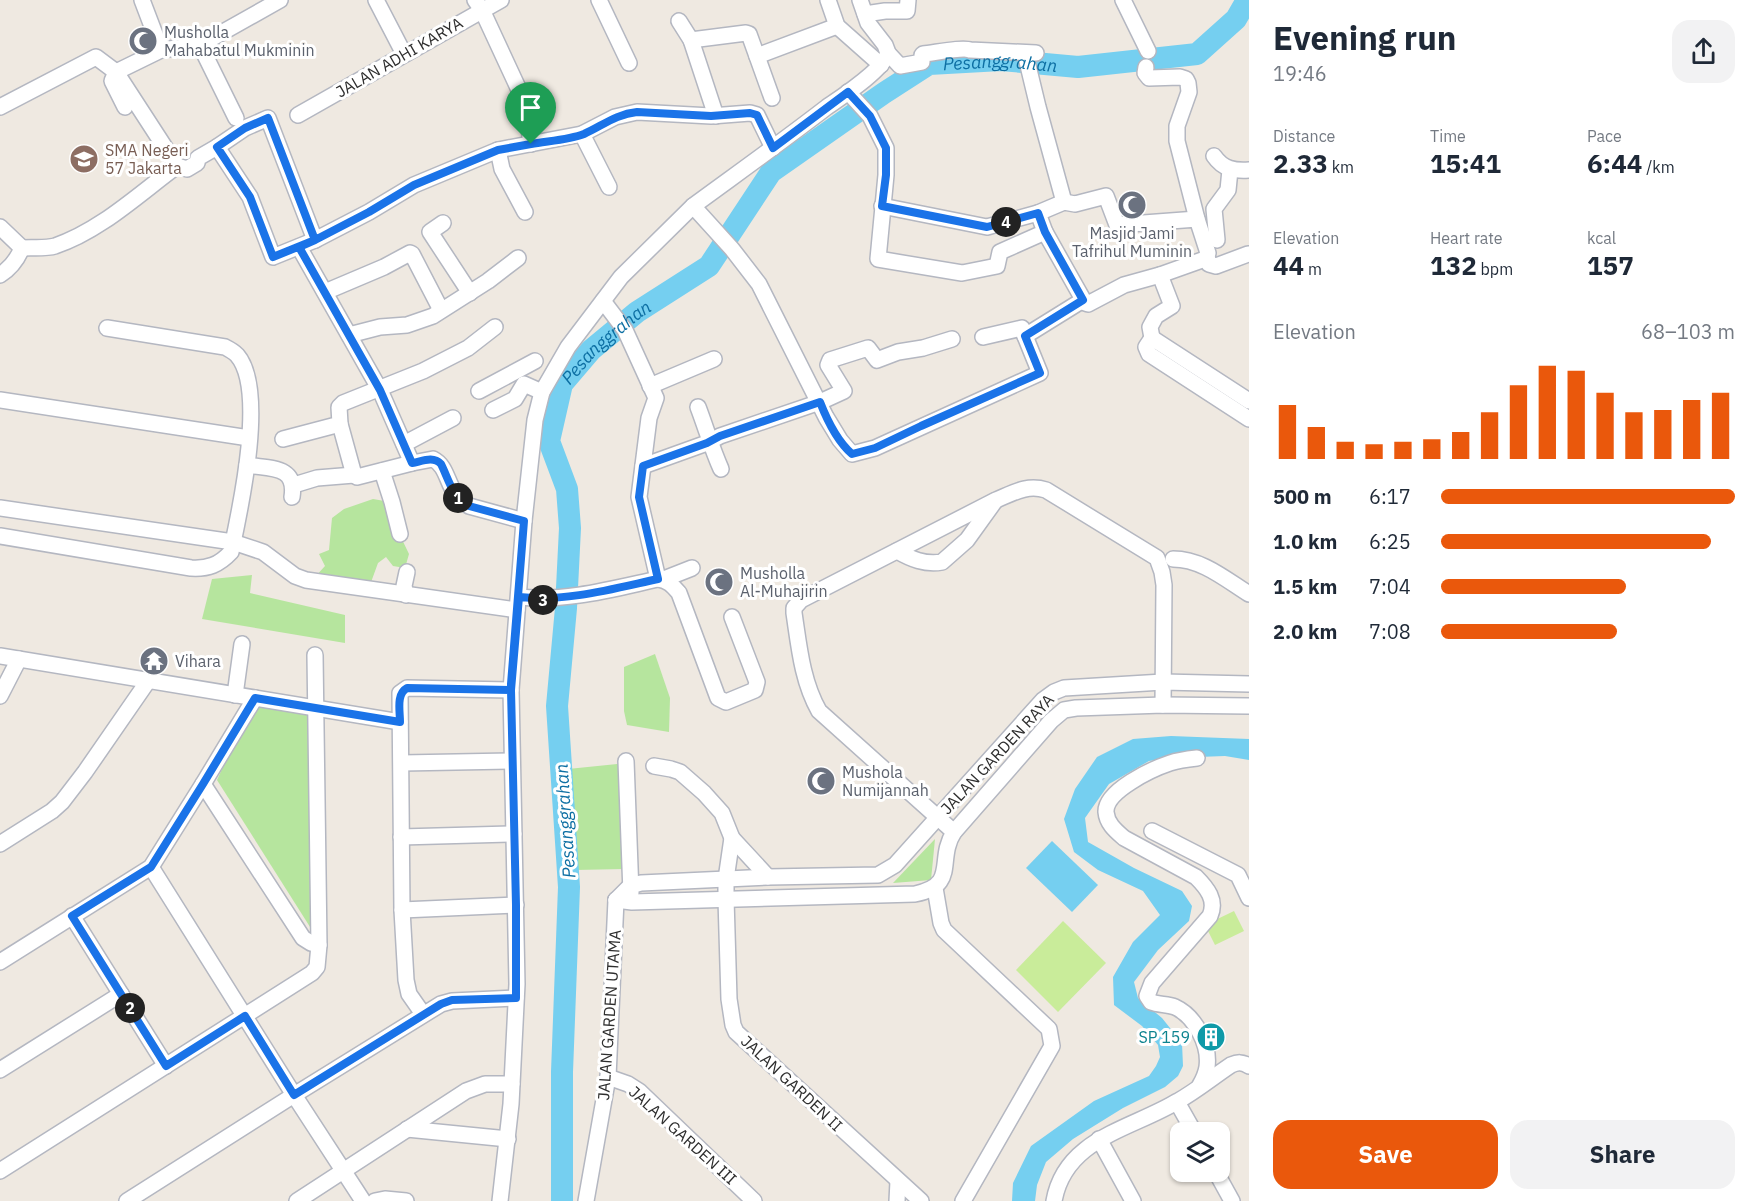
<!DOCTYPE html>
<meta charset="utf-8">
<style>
body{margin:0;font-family:"IBM Plex Sans",sans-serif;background:#f2f2f3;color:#1f2937;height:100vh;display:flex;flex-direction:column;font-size:22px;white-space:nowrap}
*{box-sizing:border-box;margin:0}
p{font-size:20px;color:#747a83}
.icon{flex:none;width:33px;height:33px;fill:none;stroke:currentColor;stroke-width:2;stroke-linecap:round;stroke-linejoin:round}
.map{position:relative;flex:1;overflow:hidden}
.panel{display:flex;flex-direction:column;background:#fff;width:510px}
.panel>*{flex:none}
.buttons{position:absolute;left:1170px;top:1122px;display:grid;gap:12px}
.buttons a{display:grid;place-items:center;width:60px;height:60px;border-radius:12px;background:#fff;box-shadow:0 2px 4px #0004;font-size:30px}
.pin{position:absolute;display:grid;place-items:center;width:51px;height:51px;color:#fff;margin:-62px -26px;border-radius:50% 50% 50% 0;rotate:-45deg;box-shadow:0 0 6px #0007}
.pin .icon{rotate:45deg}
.km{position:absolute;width:30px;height:30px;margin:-15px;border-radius:50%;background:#222;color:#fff;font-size:16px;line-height:30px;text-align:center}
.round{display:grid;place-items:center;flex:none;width:63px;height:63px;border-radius:18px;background:#f2f2f3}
.overview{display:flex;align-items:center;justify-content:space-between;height:102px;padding:0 24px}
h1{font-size:33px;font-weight:800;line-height:45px}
.metrics{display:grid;grid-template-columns:repeat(3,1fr);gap:9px;height:102px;padding:6px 24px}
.metrics div{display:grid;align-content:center}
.metrics b{font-size:26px;font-weight:800}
.metrics small{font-size:16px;font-weight:400}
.metrics p{font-size:16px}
.chart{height:168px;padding:12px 24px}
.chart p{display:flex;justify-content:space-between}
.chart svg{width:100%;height:108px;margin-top:6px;stroke:#ea580c;stroke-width:6}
.button{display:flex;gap:12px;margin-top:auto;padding:12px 24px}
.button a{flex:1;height:69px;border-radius:18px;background:#ea580c;color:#fff;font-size:24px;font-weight:800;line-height:69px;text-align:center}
.button a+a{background:#f2f2f3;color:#1f2937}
ul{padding:0 24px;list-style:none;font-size:20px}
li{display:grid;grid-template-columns:96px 72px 1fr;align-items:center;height:45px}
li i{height:15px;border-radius:8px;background:#ea580c}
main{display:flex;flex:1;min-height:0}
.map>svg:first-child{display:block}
</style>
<main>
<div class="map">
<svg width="1249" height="1201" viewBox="0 0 1249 1201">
<rect width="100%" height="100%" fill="#efe9e1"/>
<g fill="#b6e59e">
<path d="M373,499L396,503V527L409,554L405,568L393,566L386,557L378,563L370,585L315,577L325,566L319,554L329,550L332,518L344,509Z"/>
<path d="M252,575L250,593L345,615V643L202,619L212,579Z"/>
<path d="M655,654L670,698L669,732L627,725L624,711V667Z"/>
<path d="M252,703L309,709L317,938L217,780Z"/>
<path d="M627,763L624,869L575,870L568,769Z"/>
<path d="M935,839L931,880L893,883Z"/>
</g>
<g fill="#c9ec9a">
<path d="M1234,911L1244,931L1215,945L1205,925Z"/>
<path d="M1063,921L1106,963L1058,1012L1016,970Z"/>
</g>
<g fill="#75cff0">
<path d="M1171,736L1249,739V760L1225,756L1171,758L1149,761L1109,784L1085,818L1088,842L1134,868L1182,891L1192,906L1189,921L1158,950L1134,982L1138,998L1162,1018L1182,1043L1183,1066L1178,1076L1165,1087L1123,1108L1073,1139L1046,1162L1037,1185L1035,1201H1012L1013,1183L1031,1146L1094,1101L1149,1076L1156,1066L1160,1057L1158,1045L1142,1026L1114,1005L1113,977L1133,942L1160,915L1143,891L1098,870L1074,852L1064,819L1075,789L1097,757L1133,739Z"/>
<path d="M1052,841L1098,885L1072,912L1026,868Z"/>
</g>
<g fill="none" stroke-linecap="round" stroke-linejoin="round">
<path stroke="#75cff0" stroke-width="22" id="s1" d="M562,1201V1072L569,887L557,706L566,608L570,528L567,489L549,441L562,384L591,350L637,312L709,266L771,172L884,93L929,64L1001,60L1078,67L1197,54L1236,19L1247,0"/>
<g stroke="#b4b7c1" stroke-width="18">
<g id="minor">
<path d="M376,0L404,54"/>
<path d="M475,0L482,10L526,105L531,144"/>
<path d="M599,0L629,63"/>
<path d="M828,0L837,26L881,65"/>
<path d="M860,0L868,23L885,45L888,53L900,66L922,62V55L923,54C934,53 963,47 970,50L1036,53"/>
<path d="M1123,0L1148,51"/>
<path d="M865,14L885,11H907L908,0"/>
<path d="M679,21L691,40L716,116"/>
<path d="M691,40L746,33L749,34L772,98"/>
<path d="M200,45L236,118"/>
<path d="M161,50L200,45L280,0"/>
<path d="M1025,53L1038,107L1064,202"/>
<path d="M757,56L837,26"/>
<path d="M1146,67L1145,73L1149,78L1180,77L1186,79L1188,83L1189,92L1177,126V141L1197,219"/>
<path d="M116,72L161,50L142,0"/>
<path d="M116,72L112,81L125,107"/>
<path d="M848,92L870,116L886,148V175L878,259L962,273L997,266L1000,252L1045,232L1038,213L1064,202L1075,204L1106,196L1117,225L1197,219L1208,253L1205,259L1160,275L1172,306L1156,316L1150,327L1152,338"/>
<path d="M0,107L96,57L116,72L177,166"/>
<path d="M298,115L501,0"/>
<path d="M582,134L609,187"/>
<path d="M217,147L245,128L268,118L315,240"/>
<path d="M498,150L502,169L525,212"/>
<path d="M1214,156C1223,169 1234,171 1249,170"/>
<path d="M177,166L187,169L197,163L198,158L217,147L250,197L273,257L315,240L369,212L414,185L498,150L582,134L615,117L637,112L711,116L750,113L757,115L773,148"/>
<path d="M693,206L732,249L759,284L826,417L840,440L852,454L875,448L1040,373L1025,336"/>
<path d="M882,206L987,227L1038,213"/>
<path d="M443,223L430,232L470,293"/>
<path d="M0,227L22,248"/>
<path d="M1045,232L1085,303L1088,304L1124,285L1160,275"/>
<path d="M1217,240L1214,209L1228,190L1230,170"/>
<path d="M299,247L380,390L412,463"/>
<path d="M22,248C32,247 45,249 55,246C100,231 139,194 177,166"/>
<path d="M1207,256L1209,264L1216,266L1248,254"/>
<path d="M0,275C11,268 17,260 22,248"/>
<path d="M325,292L384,267L410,253L412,254L441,310"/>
<path d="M603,301L625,330L656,398L649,418L639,497L658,579"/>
<path d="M349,335L380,327L407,325L433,316L488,281L518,258"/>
<path d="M983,337L1022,328L1025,336L1083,300"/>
<path d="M1152,338L1146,347L1149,354L1249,419"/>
<path d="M1152,338L1249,401"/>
<path d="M650,386L714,359"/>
<path d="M479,391L535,361"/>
<path d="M0,400L249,438"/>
<path d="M698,407C706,428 712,449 721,469"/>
<path d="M493,410L515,399L524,384L542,392"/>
<path d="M340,424L354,475L357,477L412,463L433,459C451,468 445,493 469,506L524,521"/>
<path d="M283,439L340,424L339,407L343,403L423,371L468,348L495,327"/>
<path d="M404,444L453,418"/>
<path d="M247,465C270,469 297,465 292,497"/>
<path d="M643,466L707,443L720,436L820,402L844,391L828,365L830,360L868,348L877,360L898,352L923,348L952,339"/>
<path d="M382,471L392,502L400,534"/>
<path d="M294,485L317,478L354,475"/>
<path d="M0,508L233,542L263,552L295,576L306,580L517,610"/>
<path d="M0,536L191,568C208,569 219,565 231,552C240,510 267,389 237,355C233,351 229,349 225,347L107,328"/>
<path d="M897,551C911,559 925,565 942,562L967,540L995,501"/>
<path d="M1173,559C1202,559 1225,579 1249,594"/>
<path d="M664,579L692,568"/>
<path d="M406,595L404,586L407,572"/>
<path d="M519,597C566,602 612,589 658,579C668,580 673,586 679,593L718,698L726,702L755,690L757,682L732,617"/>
<path d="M0,656L400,722"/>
<path d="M235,695L242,644"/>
<path d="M0,696L19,659"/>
<path d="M1197,758C1188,759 1179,760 1170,763C1152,769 1105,791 1106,812C1107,824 1116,831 1124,838L1196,877C1207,888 1217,900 1210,916L1152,983L1147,996L1151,1002C1159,1005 1167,1004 1175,1007C1195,1016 1210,1045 1207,1067C1206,1073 1203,1080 1200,1085"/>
<path d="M626,761L631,893"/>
<path d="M402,763L512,761"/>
<path d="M654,766L671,769L680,772L704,793L722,813L732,838L768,877"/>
<path d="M203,784L303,938L311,943L319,945"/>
<path d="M1152,831L1238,875L1249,898"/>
<path d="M954,832L819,711C802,681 799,646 794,613V608L801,600L996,500C1013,493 1027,484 1046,490L1157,558L1162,572L1164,585L1163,705"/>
<path d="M401,837L514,834"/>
<path d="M732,838L726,879V899L729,999L733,1025L736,1032L921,1201"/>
<path d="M0,844L52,811L62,802L85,772L148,681"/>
<path d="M151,867L294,1095L363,1201"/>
<path d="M935,888L941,923L944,930L1049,1029L1052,1046L963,1201"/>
<path d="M616,900L632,902L915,894C959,885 936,860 954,832L1051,721L1064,710L1076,708L1163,705L1249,706"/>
<path d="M616,900L630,886L641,883L768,877L878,875L895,865L1043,700L1054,692L1064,688L1163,682L1249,684"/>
<path d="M402,910L516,905"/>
<path d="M72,916L166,1066"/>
<path d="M0,962L151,867L203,784L255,698"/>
<path d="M423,1014L409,994L406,980L402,910L400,693L407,688L511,690"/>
<path d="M0,1070L121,994"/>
<path d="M608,1077L628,1084L639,1091L754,1201"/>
<path d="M1177,1102L1194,1132"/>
<path d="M407,1129L508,1139"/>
<path d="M1099,1139L1133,1201"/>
<path d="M0,1171L312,973L317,967L319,945L315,655"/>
<path d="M1216,1172L1232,1201"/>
<path d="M127,1201L294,1095L441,1004L452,1001L516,998"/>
<path d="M297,1201L466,1091L485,1084H512"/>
<path d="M375,1201L385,1199L406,1201"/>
<path d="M500,1201L511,1104L517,984L511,690L524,521L535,420L542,392L568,347L621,277L693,206C738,173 783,141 827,107C843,96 883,70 888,53"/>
<path d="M586,1201L608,1077L616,900"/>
<path d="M897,1201L898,1181"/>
<path d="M1054,1201C1065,1138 1132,1129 1178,1101C1196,1091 1213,1077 1231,1065C1238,1062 1242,1062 1249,1066"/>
</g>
</g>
<use href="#minor" stroke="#fff" stroke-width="15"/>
</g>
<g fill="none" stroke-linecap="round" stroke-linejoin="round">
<g stroke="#fff" stroke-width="12">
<path id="route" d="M531,144L498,150L414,185L369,212L315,240L273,257L250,197L217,147L245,128L268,118L315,240L299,247L380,390L412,463C423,461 433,456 441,464C449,480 452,497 469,506L524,521L511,684V690L407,688C396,694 400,711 400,722L255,698L203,784L151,867L72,916L166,1066L245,1016L294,1095L441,1004L452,1000L516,998V905L511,690L519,597C566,602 612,589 658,579L639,497L643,466L707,443L720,436L820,402C827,420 837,441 852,454L875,448L921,426L1040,373L1025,336L1083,300L1045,232L1038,213L987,227L882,206L886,175V148L870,116L848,92L773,148L757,115L750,113L711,116L637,112C616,114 602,126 584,134C569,140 547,141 531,144"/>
</g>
<use href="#route" stroke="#1a73e8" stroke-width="8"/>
</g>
<defs>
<g id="mosque-disc" transform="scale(1.5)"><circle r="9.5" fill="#6b7280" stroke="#fff"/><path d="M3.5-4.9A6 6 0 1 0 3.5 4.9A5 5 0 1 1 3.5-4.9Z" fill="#fff"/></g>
<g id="school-disc" transform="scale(1.5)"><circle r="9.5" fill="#8d6e63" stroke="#fff"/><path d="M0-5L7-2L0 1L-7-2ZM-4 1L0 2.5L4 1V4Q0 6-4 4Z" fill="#fff"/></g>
<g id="temple-disc" transform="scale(1.5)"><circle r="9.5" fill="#6b7280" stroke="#fff"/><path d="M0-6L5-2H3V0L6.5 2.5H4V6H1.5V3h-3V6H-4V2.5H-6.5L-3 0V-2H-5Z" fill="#fff"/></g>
<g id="building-disc" transform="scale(1.5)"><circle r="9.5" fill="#0f9aa8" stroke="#fff"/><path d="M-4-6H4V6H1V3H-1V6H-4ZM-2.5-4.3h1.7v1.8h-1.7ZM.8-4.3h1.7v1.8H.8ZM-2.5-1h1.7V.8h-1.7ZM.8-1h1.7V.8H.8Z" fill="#fff"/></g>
</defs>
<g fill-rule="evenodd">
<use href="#mosque-disc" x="143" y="41"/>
<use href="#school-disc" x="84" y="159"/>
<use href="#mosque-disc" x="1132" y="205"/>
<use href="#mosque-disc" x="719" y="582"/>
<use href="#temple-disc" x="154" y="661"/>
<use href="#mosque-disc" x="821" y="781"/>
<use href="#building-disc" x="1211" y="1037"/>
</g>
<g text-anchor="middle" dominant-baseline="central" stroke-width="6" stroke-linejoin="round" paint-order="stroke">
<g font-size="16" fill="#5b616d" stroke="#fff" text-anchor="start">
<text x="164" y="32">Musholla<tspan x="164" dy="18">Mahabatul Mukminin</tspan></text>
<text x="1132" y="233" text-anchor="middle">Masjid Jami<tspan x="1132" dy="18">Tafrihul Muminin</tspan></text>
<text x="740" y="573">Musholla<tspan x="740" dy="18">Al-Muhajirin</tspan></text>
<text x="175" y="661">Vihara</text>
<text x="842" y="772">Mushola<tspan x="842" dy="18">Numijannah</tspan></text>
</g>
<g font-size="16" fill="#2e2e2e" stroke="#fff">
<text transform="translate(399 57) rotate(-30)">JALAN ADHI KARYA</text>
<text transform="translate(997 754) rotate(-47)">JALAN GARDEN RAYA</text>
<text transform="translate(609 1015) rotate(-86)">JALAN GARDEN UTAMA</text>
<text transform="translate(792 1083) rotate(43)">JALAN GARDEN II</text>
<text transform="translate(683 1135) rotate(42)">JALAN GARDEN III</text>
</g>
<g font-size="16" fill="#785e54" stroke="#fff" text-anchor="start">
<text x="105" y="150">SMA Negeri<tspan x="105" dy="18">57 Jakarta</tspan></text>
</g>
<g font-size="16" fill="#0d838f" stroke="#fff" text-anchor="end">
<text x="1190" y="1037">SP 159</text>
</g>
<g font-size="18" font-style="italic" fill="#0d6fa3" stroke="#fff">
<text stroke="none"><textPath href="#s1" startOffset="1388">Pesanggrahan</textPath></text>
<text stroke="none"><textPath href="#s1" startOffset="884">Pesanggrahan</textPath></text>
<text transform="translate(565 821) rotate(-94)">Pesanggrahan</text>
</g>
</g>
</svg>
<div class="buttons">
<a><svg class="icon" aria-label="layers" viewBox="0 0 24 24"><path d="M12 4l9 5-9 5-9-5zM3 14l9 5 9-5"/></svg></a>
</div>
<div class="pin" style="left:531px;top:144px;background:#1e9e55"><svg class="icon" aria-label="arrive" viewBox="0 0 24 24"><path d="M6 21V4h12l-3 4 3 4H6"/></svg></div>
<b class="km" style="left:458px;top:498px">1</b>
<b class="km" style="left:130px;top:1008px">2</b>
<b class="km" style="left:543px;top:600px">3</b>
<b class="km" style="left:1006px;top:222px">4</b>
</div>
<section class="panel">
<div class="overview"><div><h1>Evening run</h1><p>19:46</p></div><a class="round"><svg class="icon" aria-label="share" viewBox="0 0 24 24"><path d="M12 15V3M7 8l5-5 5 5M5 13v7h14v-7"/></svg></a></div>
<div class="metrics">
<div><p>Distance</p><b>2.33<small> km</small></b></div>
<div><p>Time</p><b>15:41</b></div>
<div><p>Pace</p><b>6:44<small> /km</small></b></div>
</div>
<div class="metrics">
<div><p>Elevation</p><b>44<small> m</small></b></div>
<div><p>Heart rate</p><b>132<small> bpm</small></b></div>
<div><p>kcal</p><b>157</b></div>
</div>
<div class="chart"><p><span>Elevation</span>68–103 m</p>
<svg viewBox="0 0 160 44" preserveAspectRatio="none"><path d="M5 44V22M15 44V31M25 44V37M35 44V38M45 44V37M55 44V36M65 44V33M75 44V25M85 44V14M95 44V6M105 44V8M115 44V17M125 44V25M135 44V24M145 44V20M155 44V17"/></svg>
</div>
<ul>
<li><b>500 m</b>6:17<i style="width:100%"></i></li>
<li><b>1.0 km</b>6:25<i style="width:92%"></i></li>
<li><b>1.5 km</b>7:04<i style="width:63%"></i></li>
<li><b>2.0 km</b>7:08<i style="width:60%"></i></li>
</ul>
<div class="button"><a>Save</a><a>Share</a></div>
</section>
</main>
